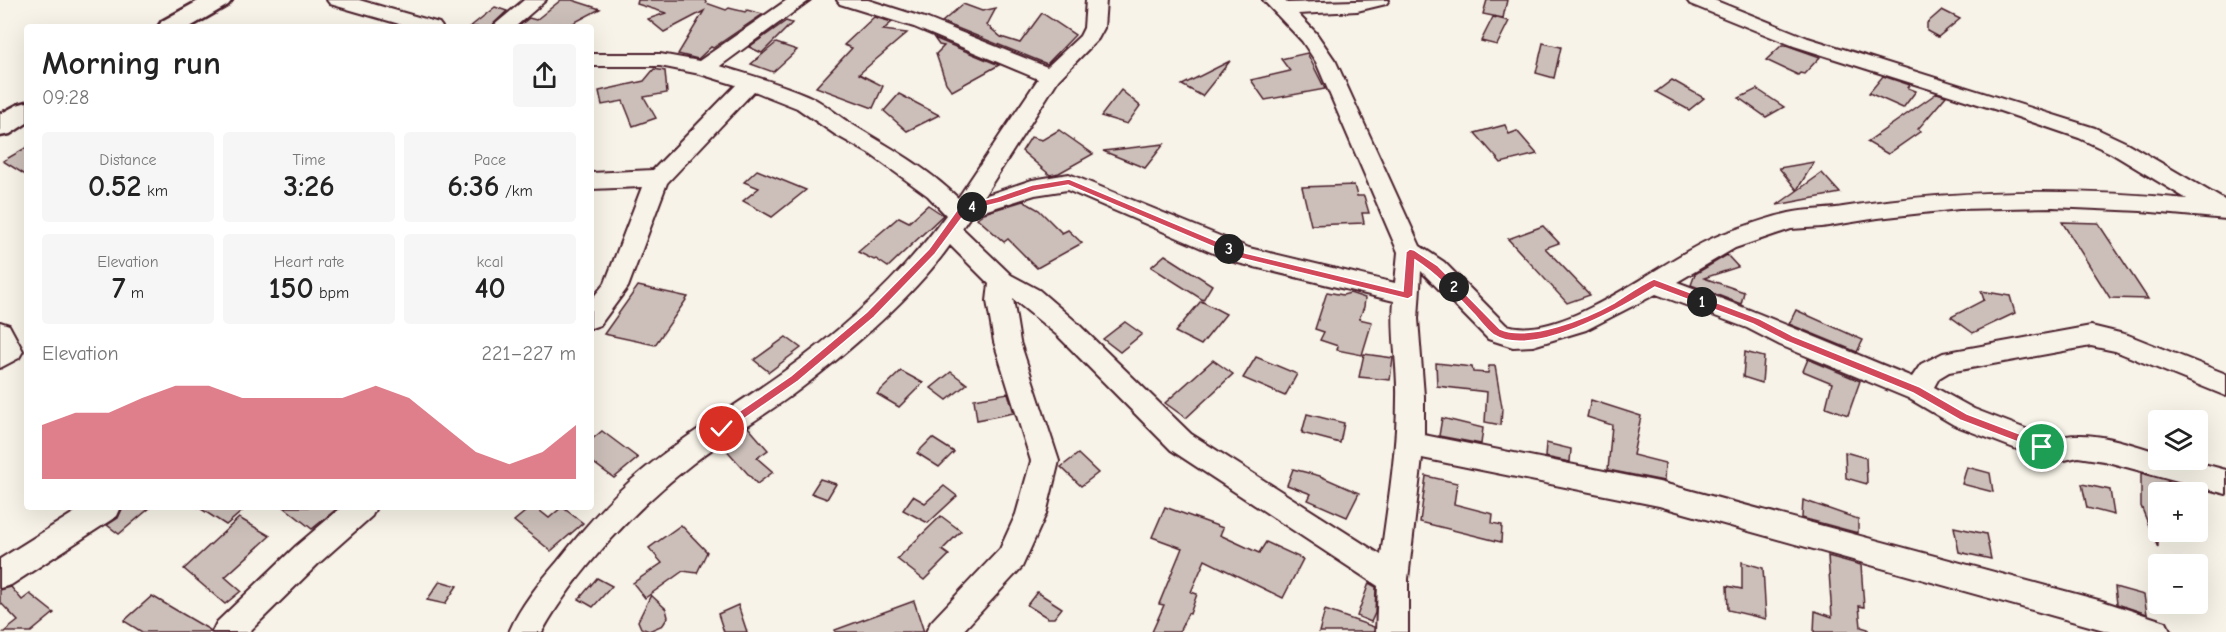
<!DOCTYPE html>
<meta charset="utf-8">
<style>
body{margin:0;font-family:"Comic Neue",sans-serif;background:#f6f6f6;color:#222;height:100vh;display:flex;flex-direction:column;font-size:22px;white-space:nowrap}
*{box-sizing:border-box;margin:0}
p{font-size:20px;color:#767676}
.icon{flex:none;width:33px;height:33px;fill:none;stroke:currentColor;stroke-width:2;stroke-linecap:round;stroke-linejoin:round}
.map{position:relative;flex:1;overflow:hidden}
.side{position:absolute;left:24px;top:24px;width:570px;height:486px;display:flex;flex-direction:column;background:#fff;border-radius:6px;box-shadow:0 6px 24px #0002}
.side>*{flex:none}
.fabs{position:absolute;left:2148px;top:410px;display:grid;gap:12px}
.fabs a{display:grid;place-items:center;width:60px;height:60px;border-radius:6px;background:#fff;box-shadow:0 6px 24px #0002;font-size:30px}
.pin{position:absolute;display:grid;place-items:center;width:51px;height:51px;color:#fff;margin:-26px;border:3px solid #fff;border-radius:50%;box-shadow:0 2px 6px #0007}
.km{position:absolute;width:30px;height:30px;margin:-15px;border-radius:50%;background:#222;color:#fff;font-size:16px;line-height:30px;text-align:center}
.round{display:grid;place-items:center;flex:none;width:63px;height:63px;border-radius:6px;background:#f6f6f6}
.summary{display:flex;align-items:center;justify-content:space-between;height:102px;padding:0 18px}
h1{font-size:33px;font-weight:700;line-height:45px}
.figures{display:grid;grid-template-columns:repeat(3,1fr);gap:9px;height:102px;padding:6px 18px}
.figures div{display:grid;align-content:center;border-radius:6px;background:#f6f6f6;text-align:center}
.figures b{font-size:30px;font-weight:700}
.figures small{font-size:16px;font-weight:400}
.figures p{font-size:16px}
.chart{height:168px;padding:12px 18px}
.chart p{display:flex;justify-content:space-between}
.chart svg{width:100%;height:108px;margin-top:6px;fill:#d1495b;opacity:.7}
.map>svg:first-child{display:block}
</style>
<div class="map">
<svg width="2226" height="632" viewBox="0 0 2226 632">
<rect width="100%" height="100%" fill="#f7f3e8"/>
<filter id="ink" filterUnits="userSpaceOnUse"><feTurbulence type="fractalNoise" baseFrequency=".0167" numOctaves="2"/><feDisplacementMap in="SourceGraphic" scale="12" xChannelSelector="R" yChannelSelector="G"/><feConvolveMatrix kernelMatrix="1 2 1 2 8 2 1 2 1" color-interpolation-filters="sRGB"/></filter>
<g filter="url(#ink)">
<g fill="#ccbfb9" stroke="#4a1f2b" stroke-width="1.5">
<path d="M561,0H572L600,9L566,27H518L529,18L536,20Z"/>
<path d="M638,0H705L706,3L726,10L729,8L745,12L747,10L763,14L713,48L711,47L698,59L678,54L704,11L664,32L648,19L666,13L637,4Z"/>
<path d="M1487,0H1507L1503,18L1483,14Z"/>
<path d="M963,4L982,11L996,8L987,25L1001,37L1020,43L1042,13L1075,35L1047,64L942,22Z"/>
<path d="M495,7L507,11L490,27H470Z"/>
<path d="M1942,10L1960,19L1938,37L1927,31V23Z"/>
<path d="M874,17L892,22L883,30L907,33L859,74L883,86L873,108L816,87L852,48L844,45Z"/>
<path d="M1493,17L1509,21L1497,45L1481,41Z"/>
<path d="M786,21L792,23L762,53L749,47Z"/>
<path d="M934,38L999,65L952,91L946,83L936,54L944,46L939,45Z"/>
<path d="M776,43L797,50L773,72L751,64Z"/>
<path d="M1543,43L1561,47L1554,78L1536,73Z"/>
<path d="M1782,45H1786L1820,57L1804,74L1800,73L1798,75L1766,60Z"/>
<path d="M1307,53L1325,89L1265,100L1251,80L1290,71L1281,59Z"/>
<path d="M1230,61L1202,96L1182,85Z"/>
<path d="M654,69L665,71L667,93L644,97L656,118L633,126L623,101L602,105L599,91L644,81Z"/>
<path d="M1883,76L1910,85L1908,88L1916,91L1903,108L1869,93Z"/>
<path d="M1672,80L1704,98L1689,110L1656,92Z"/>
<path d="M1757,89L1784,107L1766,117L1739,98Z"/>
<path d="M1121,90L1140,106L1127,124L1101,116Z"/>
<path d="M1937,93L1946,96L1918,129L1921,131L1888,154L1867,142Z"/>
<path d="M899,94L939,115L907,131L884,111Z"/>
<path d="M1505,125L1509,134L1517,131L1537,154L1501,163L1475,133Z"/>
<path d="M1059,130L1093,154L1059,173L1050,175L1022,151L1031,137L1042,140Z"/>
<path d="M1164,144L1145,168L1103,151Z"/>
<path d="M27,147V176L3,161Z"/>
<path d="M1814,162L1797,190L1779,168Z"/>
<path d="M757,170L806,190L772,217L743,201L759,188L744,182Z"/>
<path d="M1822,173L1840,193L1777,205Z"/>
<path d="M1354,185L1357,196H1364L1369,213H1362L1364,223L1311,225L1302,187Z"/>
<path d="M1023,201L1039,210L1062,233L1068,230L1082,243L1037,268L1008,239L1004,242L977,218L984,213Z"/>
<path d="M928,205L943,215L888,267L876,259L874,260L858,252L899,217L909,222Z"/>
<path d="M2062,222L2098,223L2148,299L2110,298Z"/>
<path d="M1543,226L1559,243L1545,248L1590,295L1567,303L1508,239Z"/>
<path d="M1165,255L1212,285L1203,300L1151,267Z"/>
<path d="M1727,255L1738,267L1704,278L1744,292L1741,304L1691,285L1695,274Z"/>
<path d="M638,286L688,297L655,345L604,334Z"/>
<path d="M1981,291L2010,296L2015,313L1973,333L1951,317L1984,300Z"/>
<path d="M1327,292L1343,295L1350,293L1365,298L1364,307L1359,319L1372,322L1362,355L1337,350L1338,346L1320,340L1324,332L1315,329Z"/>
<path d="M1201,301L1226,314L1201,345L1175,332Z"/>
<path d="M1796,310L1863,340L1857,352L1789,324Z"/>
<path d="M1125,322L1142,334L1120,352L1103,339Z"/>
<path d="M786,337L801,348L769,372L754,360Z"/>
<path d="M1745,352L1764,357L1762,383L1743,377Z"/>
<path d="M1364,354L1393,358L1390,380L1359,377Z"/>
<path d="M1256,357L1297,374L1285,396L1243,378Z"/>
<path d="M1808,359L1860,381L1848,415L1826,407L1832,383L1803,371Z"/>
<path d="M1213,360L1233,374L1186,418L1165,403Z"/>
<path d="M1436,363L1472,367L1473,372L1488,373L1489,366H1495L1502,407L1501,425L1485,422L1487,392L1437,386Z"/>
<path d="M901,371L923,383L899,407L877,394Z"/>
<path d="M951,372L967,384L947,400L931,388Z"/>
<path d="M1008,393L1014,413L977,420L974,399Z"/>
<path d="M1591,400L1641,416L1633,455L1665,463L1664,481L1608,470L1612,425L1587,417Z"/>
<path d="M1307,414L1344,423L1340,443L1302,433Z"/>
<path d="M1442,418L1483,428L1481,444L1439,436Z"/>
<path d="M748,427L768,450L757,458L773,472L757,484L722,445Z"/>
<path d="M602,431L638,458L614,478L591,461V440Z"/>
<path d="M932,438L954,452L939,467L917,453Z"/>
<path d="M1546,443L1571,449L1570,462L1545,457Z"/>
<path d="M1845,452L1866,458L1867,484L1846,478Z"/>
<path d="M1078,454L1098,473L1081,486L1061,467Z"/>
<path d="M1967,467L1990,473L1993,492L1962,484Z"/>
<path d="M1293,469L1320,476L1359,493L1347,517L1308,500L1311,494L1287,485Z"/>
<path d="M2141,473L2170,481L2152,490L2158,503V548L2141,506Z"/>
<path d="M1426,476L1457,483L1454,504L1493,514L1492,523L1502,525L1501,542L1420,522Z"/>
<path d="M820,479L836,484L827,499L811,493Z"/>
<path d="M2082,484L2110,490L2114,515L2087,508Z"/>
<path d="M944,486L957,496L928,523L903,510L913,496L925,503Z"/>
<path d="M1803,500L1858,519V533L1802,518Z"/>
<path d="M123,507H151L119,534L107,525L118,518Z"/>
<path d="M198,507H247L226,525Z"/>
<path d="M284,507H339L312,529Z"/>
<path d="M531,507H535L549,518L562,507L583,523L551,551L514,521Z"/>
<path d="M1165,507L1223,528L1220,535L1259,553L1266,542L1303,559L1283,598L1205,560L1191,592L1197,594L1190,614L1188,613L1179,632H1152L1164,605L1159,604L1182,548L1152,537Z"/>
<path d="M941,516L961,531L942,550L949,555L924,580L897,559Z"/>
<path d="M239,518L270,536L225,577L241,591L225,604L184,569Z"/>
<path d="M681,525L707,552L697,573L683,571L645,598L633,583L662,563L649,548Z"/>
<path d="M1954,527L1986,534L1991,559L1959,552Z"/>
<path d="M1828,556L1861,565L1864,607L1859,606L1861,627L1868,629V632H1814L1815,611L1832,617Z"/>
<path d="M1742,562L1763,568L1766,619L1728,610L1727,586L1742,589Z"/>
<path d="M597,578L612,586L593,607L579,599Z"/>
<path d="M440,581L457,586L445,604L427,600Z"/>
<path d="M1369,583L1376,587L1375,613L1371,622L1357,616Z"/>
<path d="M11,587L22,600L30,594L54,613L31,632H4L18,621L0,602V590Z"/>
<path d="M2115,587L2144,595L2147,614L2117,604Z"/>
<path d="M1037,592L1062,608L1054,618H1048L1027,605Z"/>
<path d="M651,595L666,609L668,617L663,625L649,631L641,628L638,621Z"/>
<path d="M152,596L210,630V632H142L124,621Z"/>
<path d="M914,601L924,632H835V630Z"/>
<path d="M738,605L747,632H724L718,614Z"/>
<path d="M1325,610L1374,627V632H1319Z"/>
</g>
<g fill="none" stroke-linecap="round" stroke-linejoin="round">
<g stroke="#4a1f2b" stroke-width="4">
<g id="minor">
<path d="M327,0H359L439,23L442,27H410L330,4Z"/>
<path d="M524,0H546L515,27H492Z"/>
<path d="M787,0H810L720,66C750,75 782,84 811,97C826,104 839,117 853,125C889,147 928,168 958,198L1038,79L914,27L840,4L837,0H868L928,19L1047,67L1080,36L1084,28L1086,0H1106L1104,28L1098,39L1058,80L984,196L1032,180L1069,174L1249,248L1395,283L1398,252L1316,62L1302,41L1263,0H1284L1287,3L1389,0L1386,4L1357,11L1298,14L1316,33L1336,62L1420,246L1444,262L1506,325C1567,343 1663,257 1720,235C1742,227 1766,218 1789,213C1806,209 1825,210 1843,207C1958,189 2072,188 2187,199L2111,153L2079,138L1997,110L1794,46L1690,4L1687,0H1714L1808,38L2095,128L2127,143L2226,201V219L2141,211L2053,207L1959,209L1878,218L1822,227L1791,229L1735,248L1677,282C1756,311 1833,345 1912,377L1921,364L1943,353L2091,326L2128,335L2226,374V396L2115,351L2091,346L1949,372L1939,378L1934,387L1974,409L2044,436C2057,439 2065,435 2078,435C2104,434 2133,445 2158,452V459H2185L2226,470V494L2104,461L2078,457L2056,462L2032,455L1954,425L1908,398L1780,345L1747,328L1656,294L1586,330L1533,346L1513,347L1488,339L1421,271L1418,319L1424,396V435L1659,482L2102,601L2166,622L2171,632H2111L1659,506L1422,458L1408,579V632H1376L1378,586L1171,450L1057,335L1013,299L1020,342L1059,461L1046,514L1022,567L962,632H926L931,622L1000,549L1016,514L1031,461L994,342L987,301L989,284L950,245C914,296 854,347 804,386C768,414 728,436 692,464C637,507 576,571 542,632H509C521,605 539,583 558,561C583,529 610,497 642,471C686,434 736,406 783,372C844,329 902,275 946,215L928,196L870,154L836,135L797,108L754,91L667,183L628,287L600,325L591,328V300L605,283L642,187L591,189V173L653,170L736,85L700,74L660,66H591V54H660L699,61ZM1067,190L1234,262L1394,301C1391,334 1398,366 1397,398C1397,451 1388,503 1381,555L1191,434L1075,321L1039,290L1011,275L962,228L971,215L1035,195Z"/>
<path d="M0,322L9,325L23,351L19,358L0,368Z"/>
<path d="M83,507H121L117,516L11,585L0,588V559Z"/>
<path d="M342,507H376L372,516L318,564L249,632H212L217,622L296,546Z"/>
</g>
</g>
<g stroke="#4a1f2b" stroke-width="5">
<g id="major">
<path d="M200,0H232L228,5L190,27H158L162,21Z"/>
<path d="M27,102V123L10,134L0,136V114L17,105Z"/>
</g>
</g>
<use href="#minor" fill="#f7f3e8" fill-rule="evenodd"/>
<use href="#major" fill="#f7f3e8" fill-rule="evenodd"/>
</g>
</g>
<path fill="#d1495b" stroke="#fff" stroke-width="1.5" d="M1069,179L1245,253L1403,291L1406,252L1410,249L1414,250L1438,266L1500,329C1529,342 1587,318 1614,303C1627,295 1640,285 1654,279L1760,319L1793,336L1920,387L1967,414L2046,444L2047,447L2042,451L1960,420L1913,393L1786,341L1753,324L1655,287C1621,308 1532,359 1494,335C1487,330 1481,322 1475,315C1456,295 1438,275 1415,260L1413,296L1408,299L1240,258L1068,185L1034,191L1002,202L967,211L935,254L874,317L798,381L725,432H718V426L791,376L867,312L929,249L960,206L997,197L1032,185Z"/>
</svg>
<div class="fabs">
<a><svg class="icon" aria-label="layers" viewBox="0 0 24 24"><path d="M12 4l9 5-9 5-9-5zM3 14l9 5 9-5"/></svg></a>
<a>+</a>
<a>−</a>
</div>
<div class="pin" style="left:2042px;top:447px;background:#1e9e55"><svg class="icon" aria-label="arrive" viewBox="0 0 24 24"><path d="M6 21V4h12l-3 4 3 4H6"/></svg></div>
<div class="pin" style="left:722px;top:429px;background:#d93025"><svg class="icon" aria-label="check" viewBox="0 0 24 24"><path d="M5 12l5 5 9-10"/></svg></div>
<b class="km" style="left:1702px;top:302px">1</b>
<b class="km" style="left:1454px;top:287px">2</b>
<b class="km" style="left:1229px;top:249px">3</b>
<b class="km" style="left:972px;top:207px">4</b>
<section class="side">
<div class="summary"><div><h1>Morning run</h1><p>09:28</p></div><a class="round"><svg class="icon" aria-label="share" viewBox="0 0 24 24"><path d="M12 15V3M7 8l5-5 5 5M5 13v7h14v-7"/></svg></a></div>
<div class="figures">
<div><p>Distance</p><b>0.52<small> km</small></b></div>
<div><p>Time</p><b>3:26</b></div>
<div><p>Pace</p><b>6:36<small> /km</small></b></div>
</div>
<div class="figures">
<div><p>Elevation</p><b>7<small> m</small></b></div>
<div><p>Heart rate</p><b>150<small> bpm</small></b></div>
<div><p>kcal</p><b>40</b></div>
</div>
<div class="chart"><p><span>Elevation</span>221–227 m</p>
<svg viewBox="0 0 160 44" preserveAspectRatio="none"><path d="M0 44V22L10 17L20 17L30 11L40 6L50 6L60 11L70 11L80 11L90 11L100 6L110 11L120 22L130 33L140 38L150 33L160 22V44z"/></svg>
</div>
</section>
</div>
